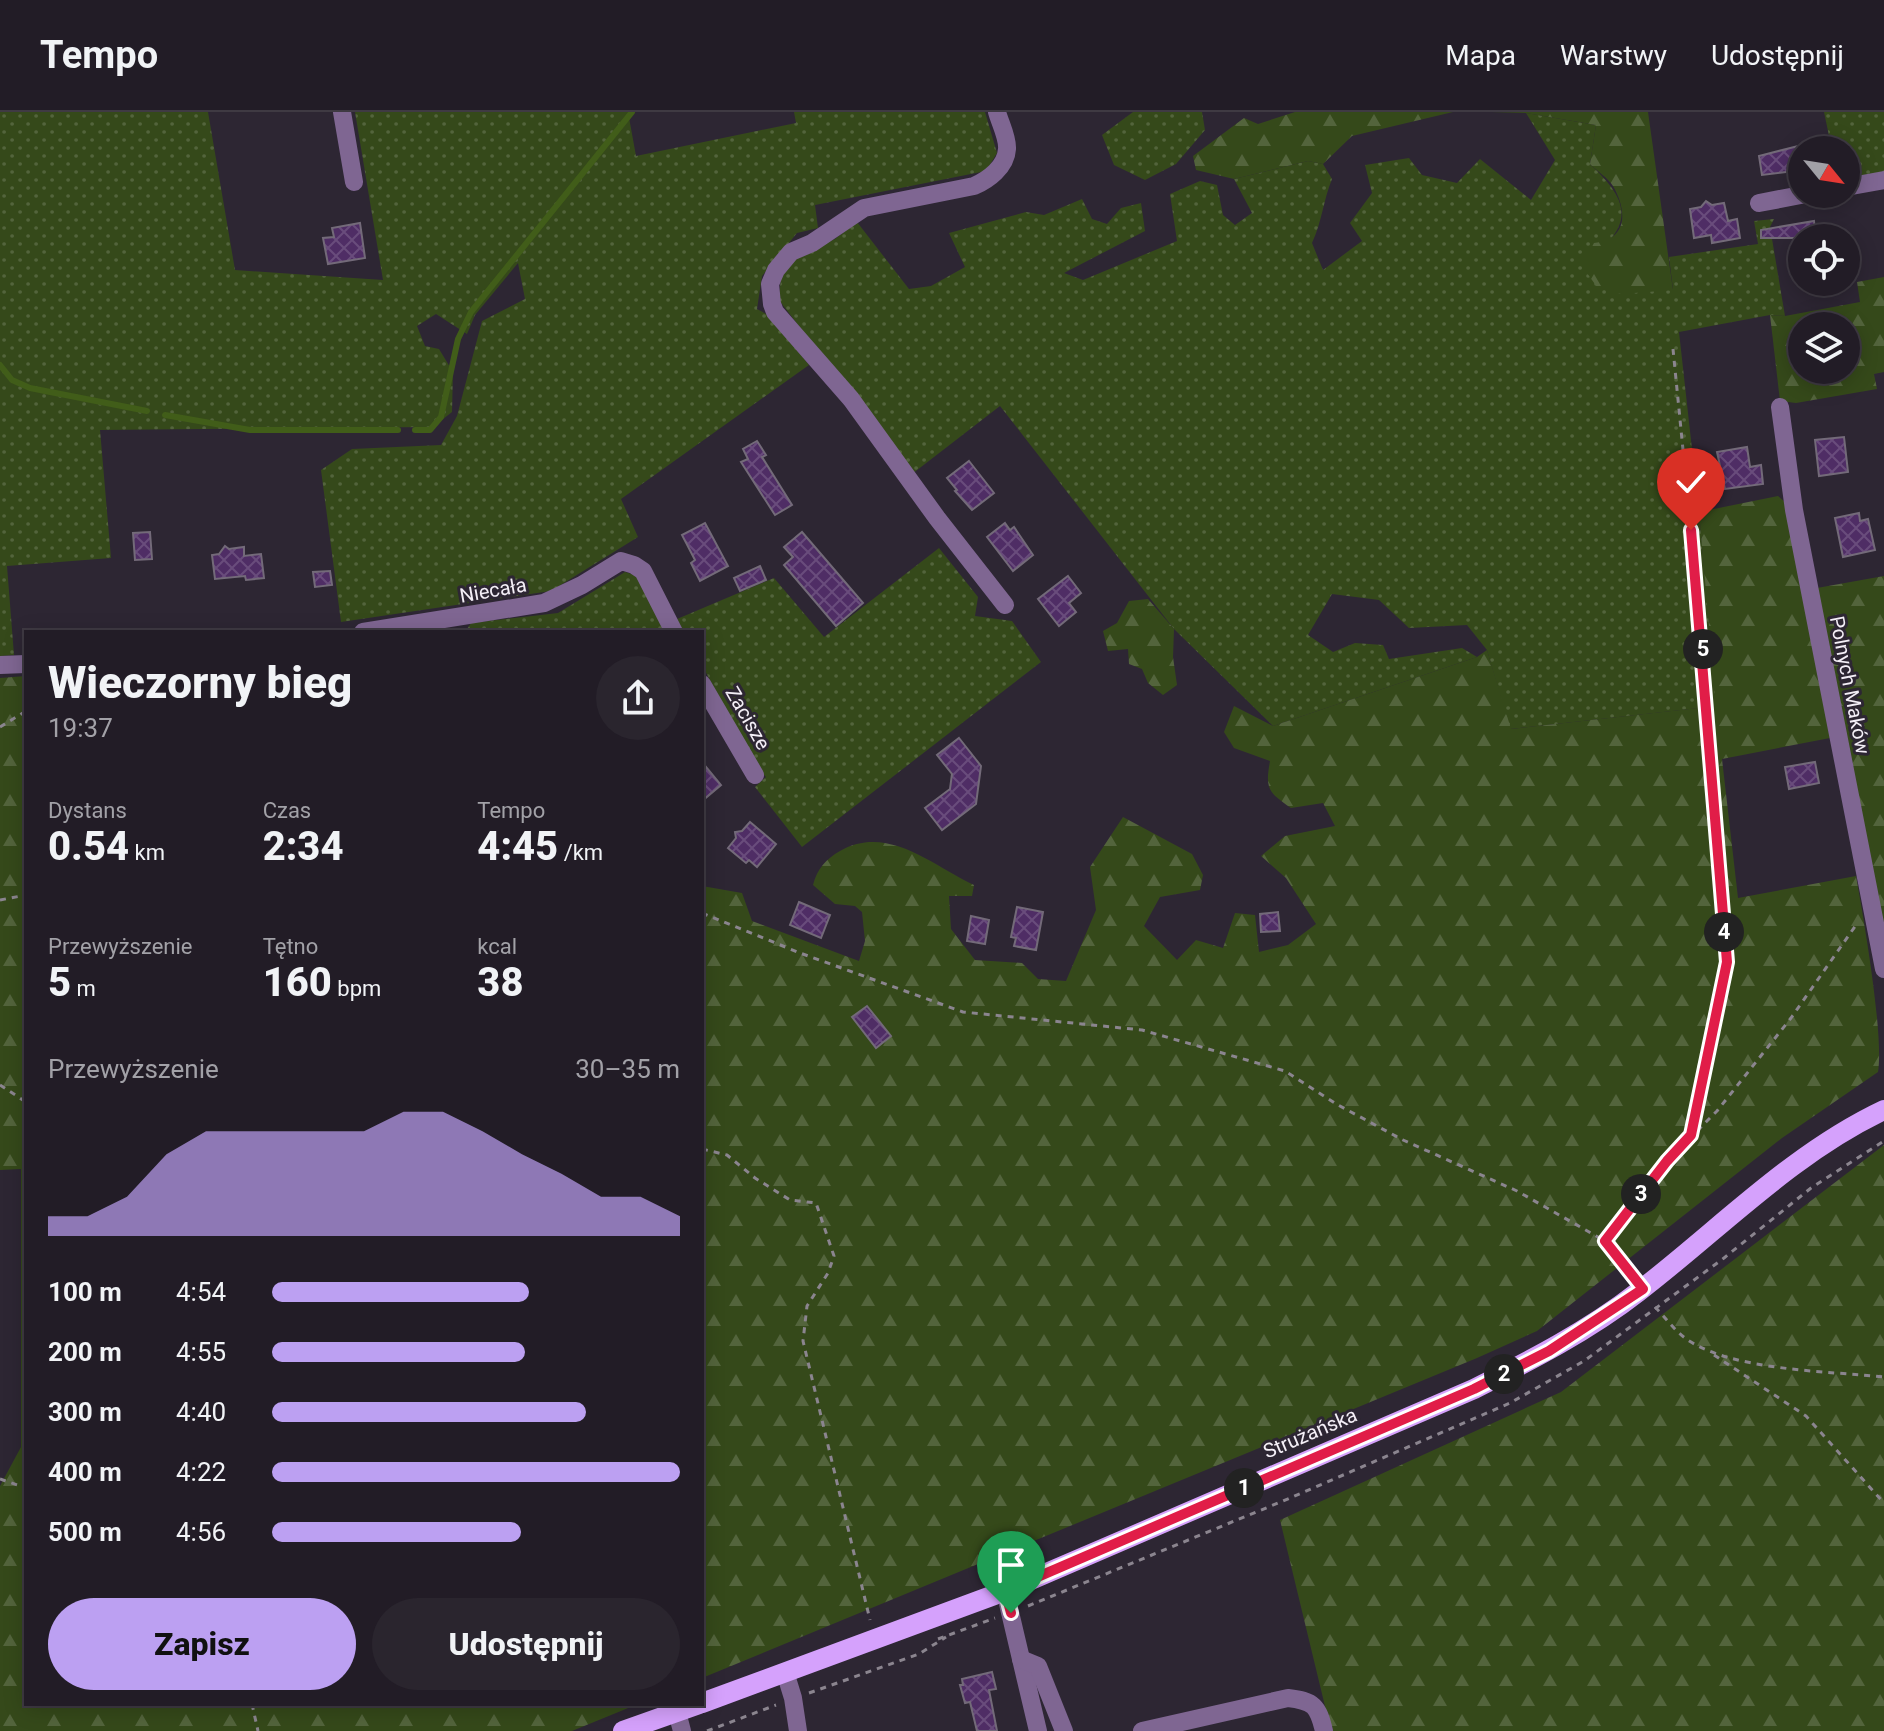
<!DOCTYPE html>
<html lang="pl">
<meta charset="utf-8">
<style>
body{margin:0;font-family:Roboto,sans-serif;background:#2a252e;color:#f1f3f6;height:100vh;display:flex;flex-direction:column;font-size:30px;white-space:nowrap}
*{box-sizing:border-box;margin:0}
p{font-size:26px;color:#a2a1a7}
.icon{flex:none;width:44px;height:44px;fill:none;stroke:currentColor;stroke-width:2;stroke-linecap:round;stroke-linejoin:round}
.map{position:relative;flex:1;overflow:hidden}
.drawer{position:absolute;left:24px;top:518px;width:680px;height:1076px;display:flex;flex-direction:column;background:#221c26;border-radius:0px;box-shadow:0 4px 20px #0003,0 0 0 2px #3f3a43}
.drawer>*{flex:none}
.needle{width:52px;rotate:120deg}
.controls{position:absolute;left:1788px;top:24px;display:grid;gap:16px}
.controls a{display:grid;place-items:center;width:72px;height:72px;border-radius:50%;background:#221c26;box-shadow:0 4px 20px #0003,0 0 0 2px #3f3a43;font-size:40px}
.pin{position:absolute;display:grid;place-items:center;width:68px;height:68px;color:#fff;margin:-82px -34px;border-radius:50% 50% 50% 0;rotate:-45deg;box-shadow:0 0 8px #0007}
.pin .icon{rotate:45deg}
.km{position:absolute;width:40px;height:40px;margin:-20px;border-radius:50%;background:#222;color:#fff;font-size:22px;line-height:40px;text-align:center}
.round{display:grid;place-items:center;flex:none;width:84px;height:84px;border-radius:42px;background:#2a252e}
.head{display:flex;align-items:center;justify-content:space-between;height:136px;padding:0 24px}
h1{font-size:44px;font-weight:800;line-height:60px}
.metrics{display:grid;grid-template-columns:repeat(3,1fr);gap:12px;height:136px;padding:8px 24px}
.metrics div{display:grid;align-content:center}
.metrics b{font-size:40px;font-weight:800}
.metrics small{font-size:22px;font-weight:400}
.metrics p{font-size:22px}
.chart{height:224px;padding:16px 24px}
.chart p{display:flex;justify-content:space-between}
.chart svg{width:100%;height:144px;margin-top:8px;fill:#bca0f2;opacity:.7}
.action{display:flex;gap:16px;margin-top:auto;padding:16px 24px}
.action a{flex:1;height:92px;border-radius:48px;background:#bca0f2;color:#111;font-size:32px;font-weight:800;line-height:92px;text-align:center}
.action a+a{background:#2a252e;color:#f1f3f6}
ul{padding:0 24px;list-style:none;font-size:26px}
li{display:grid;grid-template-columns:128px 96px 1fr;align-items:center;height:60px}
li i{height:20px;border-radius:10px;background:#bca0f2}
header{display:flex;align-items:center;gap:48px;box-sizing:border-box;height:112px;padding:0 40px;background:#221c26;border-bottom:2px solid #3f3a43}
header strong{font-size:38px}
nav{display:flex;gap:44px;margin-inline-start:auto;font-size:28px}
.map>svg:first-child{display:block}
</style>
<header>
<strong>Tempo</strong>
<nav><a>Mapa</a><a>Warstwy</a><a>Udostępnij</a></nav>
</header>
<div class="map">
<svg width="1884" height="1619" viewBox="0 0 1884 1619">
<defs>
<pattern id="grass-dots" width="8" height="8" patternUnits="userSpaceOnUse" patternTransform="scale(2)"><rect width="8" height="8" fill="#35491a"/><path d="M2 2h.1M6 6h.1" fill="none" stroke="#53643c" stroke-width="1.8" stroke-linecap="round"/></pattern>
<pattern id="forest-firs" width="22" height="20" patternUnits="userSpaceOnUse" patternTransform="scale(2)"><rect width="22" height="20" fill="#35491a"/><path d="M5 1l3.5 6h-7zM16 11l3.5 6h-7z" fill="#53643c"/></pattern>
<pattern id="building-cross-hatch" width="8" height="8" patternUnits="userSpaceOnUse" patternTransform="scale(2)"><rect width="8" height="8" fill="#4f2d65"/><path d="M0 0l8 8M0 8l8-8" fill="none" stroke="#694c7c"/></pattern>
</defs>
<rect width="100%" height="100%" fill="#2d2633"/>
<g fill="url(#grass-dots)">
<path d="M0,0H208L235,158L383,168L355,0H628L636,44L796,11L794,0H985L997,41L986,59L815,93L818,116L797,121L762,164L757,197L768,203L809,253L621,387L638,425L551,479L341,510L321,358L352,337L441,333L457,304L482,209L525,187L518,151L475,203L467,222L436,202L417,214L425,234L439,237L453,260L452,300L433,315L100,318L111,446L7,454L14,543L0,544Z"/>
<path d="M1133,0H1202L1205,18L1176,52L1145,68L1114,53L1102,23Z"/>
<path d="M1824,0H1884V61L1846,70V38H1832Z"/>
<path d="M1526,1L1596,13L1590,52C1614,75 1637,100 1608,130L1673,177L1669,145L1758,132L1754,109L1774,107L1770,115L1785,204L1770,203L1679,220L1699,400L1717,594L1510,617L1487,538L1467,513L1409,516L1379,488L1332,482L1308,523L1333,540L1355,531L1383,533L1389,547L1462,536L1477,545L1273,614L1174,517L1000,294L912,362L779,188L781,163L799,143L835,127L857,110L909,177L931,174L965,155L949,121L1026,100L1044,103L1082,87L1092,107L1107,112L1121,96L1141,91L1145,119L1064,161L1083,168L1177,129L1170,82L1200,69L1217,73L1223,103L1235,113L1252,101L1234,67L1308,49L1323,52L1332,67C1323,89 1322,110 1312,131L1323,158L1362,129L1350,111L1372,81L1365,53L1409,46L1422,63L1457,71L1480,47L1531,88L1555,48Z"/>
<path d="M939,436L978,485L975,504L1012,509L1041,550L802,735L755,675L766,665L754,652L702,553V520H684L677,507L774,466L824,525Z"/>
<path d="M625,460L638,464L667,520H465L471,511L558,501Z"/>
</g>
<g fill="url(#forest-firs)" fill-rule="evenodd">
<path d="M1295,0H1453L1352,24L1323,52L1308,49L1234,67L1196,58L1193,44L1244,6L1258,12Z"/>
<path d="M1492,0H1648L1673,178L1621,182L1597,175L1582,154L1594,131C1627,128 1628,100 1613,74C1608,66 1597,59 1590,52L1596,13L1526,1Z"/>
<path d="M1884,165V260L1874,262L1877,277L1796,291L1780,289L1770,203L1785,204L1860,190L1857,170ZM1802,214H1846V258H1802Z"/>
<path d="M1778,384L1786,391L1830,626L1722,647L1738,786L1856,764C1864,808 1884,924 1878,960L1782,1026L1537,1219L1477,1246L702,1566V774L742,781L752,809L859,849L865,829L862,800L855,794L835,792L813,773C817,757 826,747 840,739C888,712 931,753 974,773L972,784H949L951,817L975,848L1022,851L1038,867L1066,869L1096,798L1090,755L1123,705L1192,742L1203,763L1200,778L1160,785L1144,814L1177,848L1196,828L1223,836L1235,801L1255,803L1259,840L1288,833L1316,812L1286,766L1261,744L1285,724L1335,714L1323,691L1291,696C1268,680 1265,677 1270,649L1234,636L1224,620L1234,594L1273,614L1477,545L1487,538L1511,617L1716,594L1699,400Z"/>
<path d="M1884,464V822L1817,476Z"/>
<path d="M1148,487L1174,517L1173,545L1177,573L1163,583L1148,571L1142,557L1129,552L1128,537L1108,539L1103,519L1117,511L1129,489Z"/>
<path d="M26,564V1592H638L572,1619H0V1374L21,1335V1057L0,1058V566Z"/>
<path d="M1884,1033V1619H1331L1280,1408L1561,1280Z"/>
</g>
<g fill="none" stroke-linecap="round" stroke-linejoin="round">
<g stroke="#415d19" stroke-width="6">
<path d="M0,253L12,268L30,276L147,299"/>
<path d="M165,303L250,318H398"/>
<path d="M415,318H430L441,305L458,227L471,200L632,0"/>
</g>
</g>
<g fill="url(#building-cross-hatch)" stroke="#736a79" stroke-width="2">
<path d="M1802,33V58L1762,63L1759,44Z"/>
<path d="M1706,89L1712,93L1724,91L1728,109L1737,107L1740,126L1712,131L1711,123L1694,126L1690,97L1701,95Z"/>
<path d="M1814,109L1816,126H1761V118Z"/>
<path d="M360,111L365,146L328,152L323,126L334,125L332,116Z"/>
<path d="M1844,325L1848,360L1819,364L1815,328Z"/>
<path d="M757,329L766,343L762,345L792,393L775,403L741,350L748,347L743,337Z"/>
<path d="M1747,335L1750,355L1761,353L1763,372L1725,377L1717,340Z"/>
<path d="M969,349L994,381L972,398L955,379L957,378L947,366Z"/>
<path d="M1859,401L1860,409L1868,407L1875,438L1843,445L1835,406Z"/>
<path d="M705,411L728,454L700,469L691,451L695,448L682,423Z"/>
<path d="M1005,411L1010,418L1014,415L1033,443L1013,459L987,425Z"/>
<path d="M150,420L152,447L135,448L133,421Z"/>
<path d="M802,420L863,491L836,514L784,453L793,445L784,435Z"/>
<path d="M225,434L229,437L244,435V444L261,442L264,466L246,468L245,464L215,467L212,443L219,442Z"/>
<path d="M760,454L766,468L740,479L734,466Z"/>
<path d="M330,459L332,473L315,475L313,460Z"/>
<path d="M1068,464L1081,481L1069,491L1076,500L1059,514L1038,487Z"/>
<path d="M959,626L981,654L976,692L942,718L925,696L950,677L952,662L937,643Z"/>
<path d="M702,650L721,673L702,689Z"/>
<path d="M1815,650L1819,671L1789,677L1785,655Z"/>
<path d="M750,710L776,732L757,755L749,748L746,751L728,736L736,726L735,720L742,719Z"/>
<path d="M799,790L830,803L821,826L790,813Z"/>
<path d="M1017,795L1043,800L1036,838L1014,834L1016,826L1011,825Z"/>
<path d="M1278,800L1280,819L1261,820L1260,802Z"/>
<path d="M971,804L989,808L985,832L967,829Z"/>
<path d="M867,894L891,924L876,936L852,905Z"/>
<path d="M992,1560L996,1577L989,1578L997,1619H977L970,1590L965,1591L960,1573H963L962,1567Z"/>
</g>
<g fill="none" stroke-linecap="round" stroke-linejoin="round">
<g stroke="#8b858f" stroke-width="3" stroke-dasharray="6 6" stroke-linecap="butt">
<path d="M1673,237L1700,509L1727,850L1691,1023"/>
<path d="M0,615L26,599"/>
<path d="M0,788L26,783"/>
<path d="M702,801L800,841L963,900L1142,918L1285,959L1338,993L1403,1028L1517,1079L1605,1129L1630,1160"/>
<path d="M0,973L26,990"/>
<path d="M702,1037L727,1043L755,1066L790,1088L816,1091L834,1144L828,1161L807,1194L803,1229L870,1508"/>
<path d="M1605,1129L1667,1049L1717,999L1791,906L1856,813"/>
<path d="M1655,1195C1665,1205 1674,1218 1685,1226C1730,1259 1828,1259 1884,1265"/>
<path d="M1714,1243L1806,1304L1884,1391"/>
<path d="M0,1367L26,1376"/>
<path d="M1028,1494L1283,1389L1510,1291L1584,1249L1724,1146L1811,1076L1884,1029"/>
<path d="M938,1527L995,1506"/>
<path d="M809,1581L919,1542L946,1525"/>
<path d="M252,1592L258,1619"/>
<path d="M707,1619L776,1593"/>
</g>
<g stroke="#7f6692" stroke-width="18">
<path d="M342,0L354,70"/>
<path d="M997,0C1000,11 1008,26 1007,37C1006,55 988,68 974,74L864,96L812,131L791,140L776,158L770,172L772,192L775,200L851,287L937,406L1005,493"/>
<path d="M1846,75L1884,68"/>
<path d="M1759,91L1806,82"/>
<path d="M1780,295L1794,398L1884,857"/>
<path d="M363,520L544,491L582,473L621,449L634,453L643,459L674,520"/>
<path d="M0,553L26,552"/>
<path d="M702,572L755,663"/>
<path d="M1005,1479L1038,1619"/>
<path d="M1021,1547L1038,1554L1064,1619"/>
<path d="M785,1560L793,1586L798,1619"/>
<path d="M677,1600L682,1619"/>
<path d="M1142,1619L1288,1586C1314,1589 1318,1594 1324,1619"/>
</g>
<g stroke="#d5a1fc" stroke-width="20">
<path d="M702,1591L1005,1479L1474,1277C1531,1248 1588,1219 1638,1180C1719,1118 1791,1042 1884,998"/>
<path d="M623,1619L699,1592"/>
</g>
</g>
<g fill="none" stroke-linecap="round" stroke-linejoin="round">
<g stroke="#fff" stroke-width="16">
<path id="route" d="M1011,1501L1005,1479L1474,1277L1549,1239L1643,1177L1605,1129L1667,1049L1691,1023L1727,850L1691,418"/>
</g>
<use href="#route" stroke="#e11d48" stroke-width="10"/>
</g>
<g text-anchor="middle" dominant-baseline="central" stroke-width="6" stroke-linejoin="round" paint-order="stroke">
<g font-size="20" fill="#f4eff7" stroke="#2d2633">
<text transform="translate(493 478) rotate(-10)">Niecała</text>
<text transform="translate(1850 573) rotate(79)">Polnych Maków</text>
<text transform="translate(748 606) rotate(60)">Zacisze</text>
<text transform="translate(1310 1321) rotate(-23)">Strużańska</text>
</g>
</g>
</svg>
<div class="controls">
<a><svg class="needle" viewBox="-14 -14 28 28"><path d="M0-13l5 13h-10z" fill="#e53935"/><path d="M0 13l5-13h-10z" fill="#a2a1a7"/></svg></a>
<a><svg class="icon" aria-label="locate" viewBox="0 0 24 24"><circle cx="12" cy="12" r="6"/><path d="M12 2v4M12 18v4M2 12h4M18 12h4"/></svg></a>
<a><svg class="icon" aria-label="layers" viewBox="0 0 24 24"><path d="M12 4l9 5-9 5-9-5zM3 14l9 5 9-5"/></svg></a>
</div>
<div class="pin" style="left:1011px;top:1501px;background:#1e9e55"><svg class="icon" aria-label="arrive" viewBox="0 0 24 24"><path d="M6 21V4h12l-3 4 3 4H6"/></svg></div>
<div class="pin" style="left:1691px;top:418px;background:#d93025"><svg class="icon" aria-label="check" viewBox="0 0 24 24"><path d="M5 12l5 5 9-10"/></svg></div>
<b class="km" style="left:1244px;top:1376px">1</b>
<b class="km" style="left:1504px;top:1262px">2</b>
<b class="km" style="left:1641px;top:1082px">3</b>
<b class="km" style="left:1724px;top:820px">4</b>
<b class="km" style="left:1703px;top:537px">5</b>
<section class="drawer">
<div class="head"><div><h1>Wieczorny bieg</h1><p>19:37</p></div><a class="round"><svg class="icon" aria-label="share" viewBox="0 0 24 24"><path d="M12 15V3M7 8l5-5 5 5M5 13v7h14v-7"/></svg></a></div>
<div class="metrics">
<div><p>Dystans</p><b>0.54<small> km</small></b></div>
<div><p>Czas</p><b>2:34</b></div>
<div><p>Tempo</p><b>4:45<small> /km</small></b></div>
</div>
<div class="metrics">
<div><p>Przewyższenie</p><b>5<small> m</small></b></div>
<div><p>Tętno</p><b>160<small> bpm</small></b></div>
<div><p>kcal</p><b>38</b></div>
</div>
<div class="chart"><p><span>Przewyższenie</span>30–35 m</p>
<svg viewBox="0 0 160 44" preserveAspectRatio="none"><path d="M0 44V38L10 38L20 32L30 19L40 12L50 12L60 12L70 12L80 12L90 6L100 6L110 12L120 19L130 25L140 32L150 32L160 38V44z"/></svg>
</div>
<ul>
<li><b>100 m</b>4:54<i style="width:63%"></i></li>
<li><b>200 m</b>4:55<i style="width:62%"></i></li>
<li><b>300 m</b>4:40<i style="width:77%"></i></li>
<li><b>400 m</b>4:22<i style="width:100%"></i></li>
<li><b>500 m</b>4:56<i style="width:61%"></i></li>
</ul>
<div class="action"><a>Zapisz</a><a>Udostępnij</a></div>
</section>
</div>
